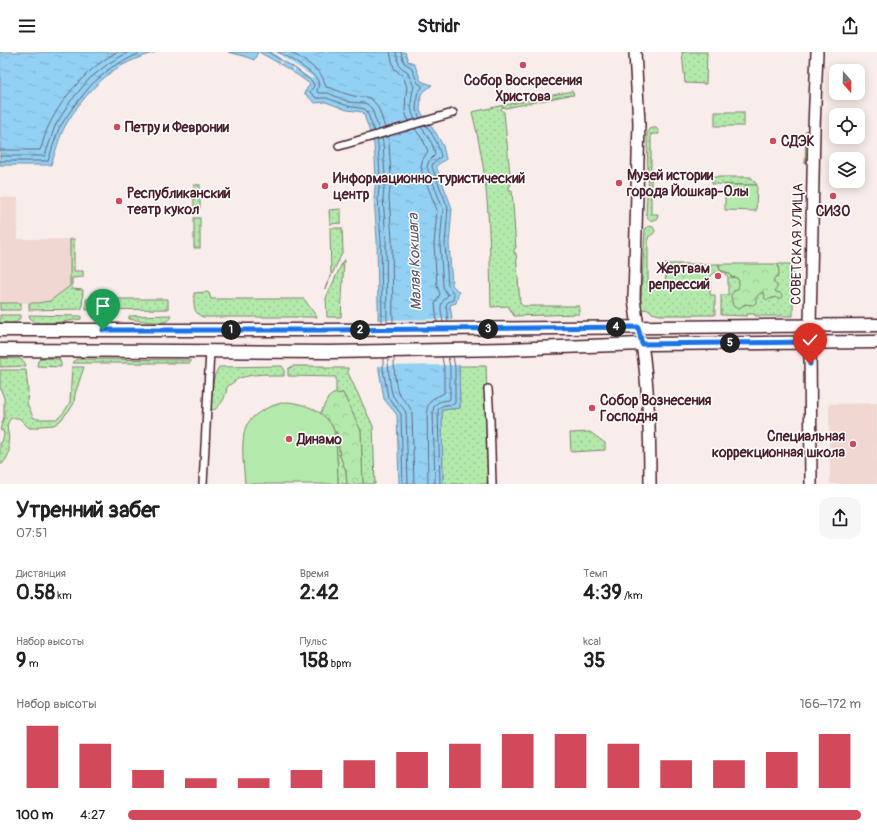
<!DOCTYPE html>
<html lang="ru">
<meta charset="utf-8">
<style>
body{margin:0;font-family:Pangolin,sans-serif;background:#f6f6f6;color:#202124;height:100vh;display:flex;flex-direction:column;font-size:15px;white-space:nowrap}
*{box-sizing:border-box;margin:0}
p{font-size:13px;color:#757577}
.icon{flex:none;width:22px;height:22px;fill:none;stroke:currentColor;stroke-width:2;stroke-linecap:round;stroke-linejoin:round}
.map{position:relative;height:432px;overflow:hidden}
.details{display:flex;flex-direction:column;background:#fff;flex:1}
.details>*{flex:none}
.needle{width:26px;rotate:160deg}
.buttons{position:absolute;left:829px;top:12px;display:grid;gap:8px}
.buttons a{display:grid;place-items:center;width:36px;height:36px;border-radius:8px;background:#fff;box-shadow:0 2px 10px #0003;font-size:20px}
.pin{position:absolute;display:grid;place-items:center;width:34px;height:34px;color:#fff;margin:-41px -17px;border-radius:50% 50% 50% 0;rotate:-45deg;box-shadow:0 0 4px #0007}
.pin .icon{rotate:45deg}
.km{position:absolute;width:20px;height:20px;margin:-10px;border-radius:50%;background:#222;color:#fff;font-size:11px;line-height:20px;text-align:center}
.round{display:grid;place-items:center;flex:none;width:42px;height:42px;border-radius:12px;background:#f6f6f6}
.head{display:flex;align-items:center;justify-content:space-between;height:68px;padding:0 16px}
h1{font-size:22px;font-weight:700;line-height:30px}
.figures{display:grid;grid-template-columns:repeat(3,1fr);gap:6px;height:68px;padding:4px 16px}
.figures div{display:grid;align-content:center}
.figures b{font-size:20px;font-weight:700}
.figures small{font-size:11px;font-weight:400}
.figures p{font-size:11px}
.chart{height:112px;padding:8px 16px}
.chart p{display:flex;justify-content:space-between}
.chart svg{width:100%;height:72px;margin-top:4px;stroke:#d1495b;stroke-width:6}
ul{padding:0 16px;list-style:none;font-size:13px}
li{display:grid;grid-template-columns:64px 48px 1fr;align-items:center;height:30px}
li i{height:10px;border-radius:5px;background:#d1495b}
header{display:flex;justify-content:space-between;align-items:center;height:52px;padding:0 16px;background:#fff;font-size:18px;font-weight:700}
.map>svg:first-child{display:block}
</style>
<header><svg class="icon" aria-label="menu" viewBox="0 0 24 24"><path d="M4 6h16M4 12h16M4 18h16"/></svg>Stridr<svg class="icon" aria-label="share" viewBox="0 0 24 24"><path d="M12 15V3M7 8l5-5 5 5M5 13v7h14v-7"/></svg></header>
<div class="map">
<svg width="877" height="432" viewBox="0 0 877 432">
<defs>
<pattern id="grass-dots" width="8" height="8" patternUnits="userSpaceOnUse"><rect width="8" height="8" fill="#b3eaac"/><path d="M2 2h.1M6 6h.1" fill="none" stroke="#9bc894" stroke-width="1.8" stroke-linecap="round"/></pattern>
<pattern id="forest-crowns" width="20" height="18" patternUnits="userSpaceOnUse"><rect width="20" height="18" fill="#b3eaac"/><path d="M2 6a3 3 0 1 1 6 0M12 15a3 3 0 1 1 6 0" fill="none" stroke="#9bc894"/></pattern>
<pattern id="water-ripples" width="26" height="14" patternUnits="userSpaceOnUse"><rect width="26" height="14" fill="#92d1f3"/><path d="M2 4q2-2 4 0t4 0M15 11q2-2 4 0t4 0" fill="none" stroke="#7fb3d0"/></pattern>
</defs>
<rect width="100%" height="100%" fill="#f8edea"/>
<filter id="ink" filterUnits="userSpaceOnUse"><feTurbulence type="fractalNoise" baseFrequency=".025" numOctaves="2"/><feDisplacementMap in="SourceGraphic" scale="8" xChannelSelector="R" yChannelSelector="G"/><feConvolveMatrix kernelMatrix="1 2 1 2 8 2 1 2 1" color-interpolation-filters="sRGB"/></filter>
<g filter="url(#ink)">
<g fill="#f0d7d1">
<path d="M0,145L18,146V187H70V234L50,249L38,251H0Z"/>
<path d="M877,351V432H830L829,352Z"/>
</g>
<g fill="url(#grass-dots)" stroke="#7e846c">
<path d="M682,0H707L706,32L685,31Z"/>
<path d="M572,39L574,43L564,44L506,56L503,55L501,57L502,59L504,60L511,133L509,134V138H512L516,196L514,197V201H516L520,251L523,254H579V262L514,264L508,254L491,255C490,210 490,165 484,120C481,100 477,80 472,60Z"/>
<rect x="715" y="60" width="29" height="14"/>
<path d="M652,76H656L658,78L659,82H651V162H658L657,166L655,168H649L646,162L648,123L647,82L649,77Z"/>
<path d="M806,78L811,81V103L805,112Z"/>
<path d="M712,125H751L757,133L712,132Z"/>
<rect x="194" y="133" width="6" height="23"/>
<path d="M341,157V171L330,172L329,158Z"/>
<rect x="194" y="166" width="6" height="30"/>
<path d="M649,174L653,175L655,179L653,182L648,185V236H666L665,212H719L720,218L730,222L731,225L737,226L739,229L738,237L733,240V254L737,256C740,256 741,254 745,253C748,251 751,251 755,248C757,243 759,242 763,240L765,243L772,247L780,241L776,240L775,239L773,228L779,221L778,212H793V264H755V262H747V264L721,263V243H728V225C723,218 715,218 710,225V243H715V263H660L652,261L650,258L641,257V246L645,178L646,176Z"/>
<path d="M330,176H342L343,199L325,237V236L331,223Z"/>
<path d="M70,187H74V219H83V225L72,226V237L83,238L82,257L29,258V251H38L50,249L70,234Z"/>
<path d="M344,207L341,265H327L326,246Z"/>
<path d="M206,240L209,241L211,247H304L317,265H203C192,261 194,250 194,241Z"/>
<path d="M86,247H168V257L86,258Z"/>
<rect x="0" y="251" width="21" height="7"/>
<path d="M0,263H21C18,274 10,271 0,271Z"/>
<path d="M29,263L81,264V267L54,271H36L30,266Z"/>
<path d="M171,263C169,267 170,267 167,269C159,272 138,268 129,267V264Z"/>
<path d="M0,306L20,307C23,308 25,310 26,314L0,315Z"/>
<path d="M41,306L59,307L61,311V315L37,314L38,309Z"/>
<path d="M76,307L190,308V311H73Z"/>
<path d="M282,314L284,317V324H269L267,322L253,323L239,326L227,335C226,345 222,352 214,358L210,356C209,351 211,348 212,343C213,331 212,326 219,315Z"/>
<path d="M293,314H324V316H348V321L373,374L375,432H363L361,379L343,341L336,342V325L288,324V317Z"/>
<path d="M459,314H486L490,432H443L442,358L460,356Z"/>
<path d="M72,315H84L75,342L74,351L71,356L60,369L54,373L40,374L36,376H29L19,366H11C3,375 11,381 8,391C11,398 8,406 2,412H0V391L2,390L4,383L3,379L0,378L4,365V346L0,335V318H26L28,338L27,351L33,365L37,367H56C62,364 67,356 70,350Z"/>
<path d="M334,380H336L340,404L346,419L347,432H338L337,406Z"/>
<path d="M590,380L605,391V398L571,400L570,381Z"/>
</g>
<g fill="url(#forest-crowns)" stroke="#7e846c">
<path d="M719,212H778L779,221L778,224C774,225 773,228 774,231L777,233V236L775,239L776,240L780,241L782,243L781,246L778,247L775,245L767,248L764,246L765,243L763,240C758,242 755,245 756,251L753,253L745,252L741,255L736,256L733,254L731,244L733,240L738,237L739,229L737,226L735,225L732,226L730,222L720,218Z"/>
<path d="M343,341L361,379L363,432H347L346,419L340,404L337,380H334L333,375L320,362L328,346L333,342Z"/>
</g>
<g fill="#b3eaac" stroke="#7e846c">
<path d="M725,133H757L756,159L725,158Z"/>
<path d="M288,350C305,352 325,359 333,376C335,380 335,386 336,391C337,405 338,418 338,432H245C244,416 241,398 244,382C246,363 271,352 288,350Z"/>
</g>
<g fill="url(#water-ripples)" stroke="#758aa3">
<path d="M0,0H156C142,4 127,10 114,18C95,31 73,58 63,78C58,89 55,102 51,113H0Z"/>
<path d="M228,0H258L254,8L244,4Z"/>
<path d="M259,0H405L408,9L414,11L421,29L432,33L421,42L420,59L436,81L443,94L446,107L436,114L452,156L449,192L452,233L459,240L456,251L450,253L459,314L460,356L442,358L443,432H399L397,363L384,347L379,318L377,188L374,146L376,125L374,92L363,60L347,58L326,50L315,51L304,41L310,32C294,20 277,10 259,0Z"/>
</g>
<g fill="#f8edea">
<path d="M272,0H276L313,25L311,27L296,17L294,20L292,19L294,15L284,8L281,12L279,11L281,7Z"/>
<path d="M454,267L460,313L377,314L376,268Z"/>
</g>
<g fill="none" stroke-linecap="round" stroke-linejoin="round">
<g stroke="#67667b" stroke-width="1">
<path d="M268,0L296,17L312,29L314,34L310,40L316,46H327L348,54L365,57L367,59L374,79"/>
<path d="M278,0C286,4 315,21 318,29C319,33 318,36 317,39L318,41H328L349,50L364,51L367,52L372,57L379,78"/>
<path d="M290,0C299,5 319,17 323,26C324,29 325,32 326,35C334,36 341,41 350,43C355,45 360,44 366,45C379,48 381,65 385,76"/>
<path d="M390,0L391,5L394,16L398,20L403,24L407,35L406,41L405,59L407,65L409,69"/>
<path d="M396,0L399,13L403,17L407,19L414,35C411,44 409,59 415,67"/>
<path d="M401,0L404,11L411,15L418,31L422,34V36L418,40L417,43L416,59L420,66"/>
<path d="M426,73C433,83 439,93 441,105L433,111L432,115L448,156L445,192L448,233L449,235L454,242L453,248L448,250L446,253L448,270"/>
<path d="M421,75C427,83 434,92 435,103L429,109L427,115L443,157L440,192L443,234L444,237L448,243C438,253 441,257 443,270"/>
<path d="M415,77L423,88L428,99L423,107L421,114L422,120L437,158L434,193L437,234L440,242L435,252L437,270"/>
<path d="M388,85L389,91L391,125L389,146L392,188L393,270"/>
<path d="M382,86L383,91L385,125L383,146L386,188L387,270"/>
<path d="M377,88L378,92L380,125L378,146L381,188L382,271"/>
<path d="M0,98H40C44,89 45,80 50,71C64,43 89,15 117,0"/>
<path d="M0,104H45L55,74L70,50L89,27L109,11L129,0"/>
<path d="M0,109H48L59,76L74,54L92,32L112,15L142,0"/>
<path d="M383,306V317L388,345L401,362L403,432"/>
<path d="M388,306C388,314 390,338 393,344C397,351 404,354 406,362L408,432"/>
<path d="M394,306C394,314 395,336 399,342C403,349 410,352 412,361L414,432"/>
<path d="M428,432L427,357C430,345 436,346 444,341V316L442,305"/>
<path d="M435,432L433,358C435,349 442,349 449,348L450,347V315L448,305"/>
<path d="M440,432L438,358C441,352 448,353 454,352L455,351V315L453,305"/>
</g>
<g stroke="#4a1f2b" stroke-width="10">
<g id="street">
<path d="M339,94L453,61"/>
<path d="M488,337L490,368L492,432"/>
<path d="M203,432L210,299"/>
</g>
</g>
<g stroke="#4a1f2b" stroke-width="14">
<g id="secondary">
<path d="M635,0L639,71L634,247L638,275"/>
<path d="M810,273L814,76L817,0"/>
<path d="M810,290L811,432"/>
<path d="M642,292C649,337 650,386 650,432"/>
</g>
</g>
<g stroke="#4a1f2b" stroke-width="15">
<g id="primary">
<path d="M0,278H329L877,273"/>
<path d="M0,298L329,300L508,297L642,292L877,290"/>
</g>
</g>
<use href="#street" stroke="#fff" stroke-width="7"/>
<use href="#secondary" stroke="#fff" stroke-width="11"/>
<use href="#primary" stroke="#fff" stroke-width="12"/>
</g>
</g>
<g fill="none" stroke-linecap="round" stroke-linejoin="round" filter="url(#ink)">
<g stroke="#fff" stroke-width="8">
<path id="route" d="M103,278H329L638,275L642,292L810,290V312"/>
</g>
<use href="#route" stroke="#1a73e8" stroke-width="5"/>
</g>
<g fill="#d1495b" stroke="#fff" stroke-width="1.5">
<circle cx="523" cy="13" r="4"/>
<circle cx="117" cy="75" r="4"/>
<circle cx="773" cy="89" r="4"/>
<circle cx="619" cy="131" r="4"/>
<circle cx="325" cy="134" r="4"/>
<circle cx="833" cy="144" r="4"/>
<circle cx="119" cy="149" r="4"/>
<circle cx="718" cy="224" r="4"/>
<circle cx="592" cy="356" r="4"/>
<circle cx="289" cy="387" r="4"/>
<circle cx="853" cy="392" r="4"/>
</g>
<g text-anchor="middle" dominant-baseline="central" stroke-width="3" stroke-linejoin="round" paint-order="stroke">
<g font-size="14" font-weight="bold" fill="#4a1f2b" stroke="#fff" text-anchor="start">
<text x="523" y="28" text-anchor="middle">Собор Воскресения<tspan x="523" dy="16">Христова</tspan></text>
<text x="125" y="75">Петру и Февронии</text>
<text x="781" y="89">СДЭК</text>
<text x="627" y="123">Музей истории<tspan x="627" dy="16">города Йошкар-Олы</tspan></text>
<text x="333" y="126">Информационно-туристический<tspan x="333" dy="16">центр</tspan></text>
<text x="127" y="141">Республиканский<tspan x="127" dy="16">театр кукол</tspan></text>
<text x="833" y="159" text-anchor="middle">СИЗО</text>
<text x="710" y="216" text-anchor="end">Жертвам<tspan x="710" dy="16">репрессий</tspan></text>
<text x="600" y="348">Собор Вознесения<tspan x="600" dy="16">Господня</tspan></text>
<text x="845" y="384" text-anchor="end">Специальная<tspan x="845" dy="16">коррекционная школа</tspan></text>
<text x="297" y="387">Динамо</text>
</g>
<g font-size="14" fill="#4a1f2b" stroke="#fff">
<text transform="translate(797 192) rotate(-89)">СОВЕТСКАЯ УЛИЦА</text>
</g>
<g font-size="15" font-style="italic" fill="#605467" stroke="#fff">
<text transform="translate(415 210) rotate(-92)">Малая Кокшага</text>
</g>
</g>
</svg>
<div class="buttons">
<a><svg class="needle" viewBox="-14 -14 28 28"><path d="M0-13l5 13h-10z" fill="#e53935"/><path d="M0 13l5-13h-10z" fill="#757577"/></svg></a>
<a><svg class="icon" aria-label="locate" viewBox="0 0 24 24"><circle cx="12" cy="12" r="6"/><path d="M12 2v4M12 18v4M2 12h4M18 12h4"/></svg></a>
<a><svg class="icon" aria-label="layers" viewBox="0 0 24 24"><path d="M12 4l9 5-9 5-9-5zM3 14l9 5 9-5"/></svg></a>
</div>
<div class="pin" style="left:103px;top:278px;background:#1e9e55"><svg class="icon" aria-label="arrive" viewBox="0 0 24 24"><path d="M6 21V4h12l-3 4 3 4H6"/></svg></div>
<div class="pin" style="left:810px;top:312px;background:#d93025"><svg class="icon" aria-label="check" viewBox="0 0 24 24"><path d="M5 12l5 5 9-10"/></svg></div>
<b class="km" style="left:231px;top:278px">1</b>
<b class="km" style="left:360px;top:278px">2</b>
<b class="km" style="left:488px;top:277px">3</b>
<b class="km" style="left:616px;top:275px">4</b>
<b class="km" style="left:730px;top:291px">5</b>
</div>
<section class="details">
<div class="head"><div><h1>Утренний забег</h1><p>07:51</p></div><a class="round"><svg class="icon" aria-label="share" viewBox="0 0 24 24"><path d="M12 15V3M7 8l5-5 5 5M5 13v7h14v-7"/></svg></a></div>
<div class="figures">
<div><p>Дистанция</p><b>0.58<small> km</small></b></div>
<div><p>Время</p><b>2:42</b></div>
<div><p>Темп</p><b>4:39<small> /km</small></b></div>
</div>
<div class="figures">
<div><p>Набор высоты</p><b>9<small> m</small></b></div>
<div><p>Пульс</p><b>158<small> bpm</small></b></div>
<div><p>kcal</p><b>35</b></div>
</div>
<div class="chart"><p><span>Набор высоты</span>166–172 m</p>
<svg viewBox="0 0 160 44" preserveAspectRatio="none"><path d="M5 44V6M15 44V17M25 44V33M35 44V38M45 44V38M55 44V33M65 44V27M75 44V22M85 44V17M95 44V11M105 44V11M115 44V17M125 44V27M135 44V27M145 44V22M155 44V11"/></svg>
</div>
<ul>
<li><b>100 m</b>4:27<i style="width:100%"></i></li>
</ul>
</section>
